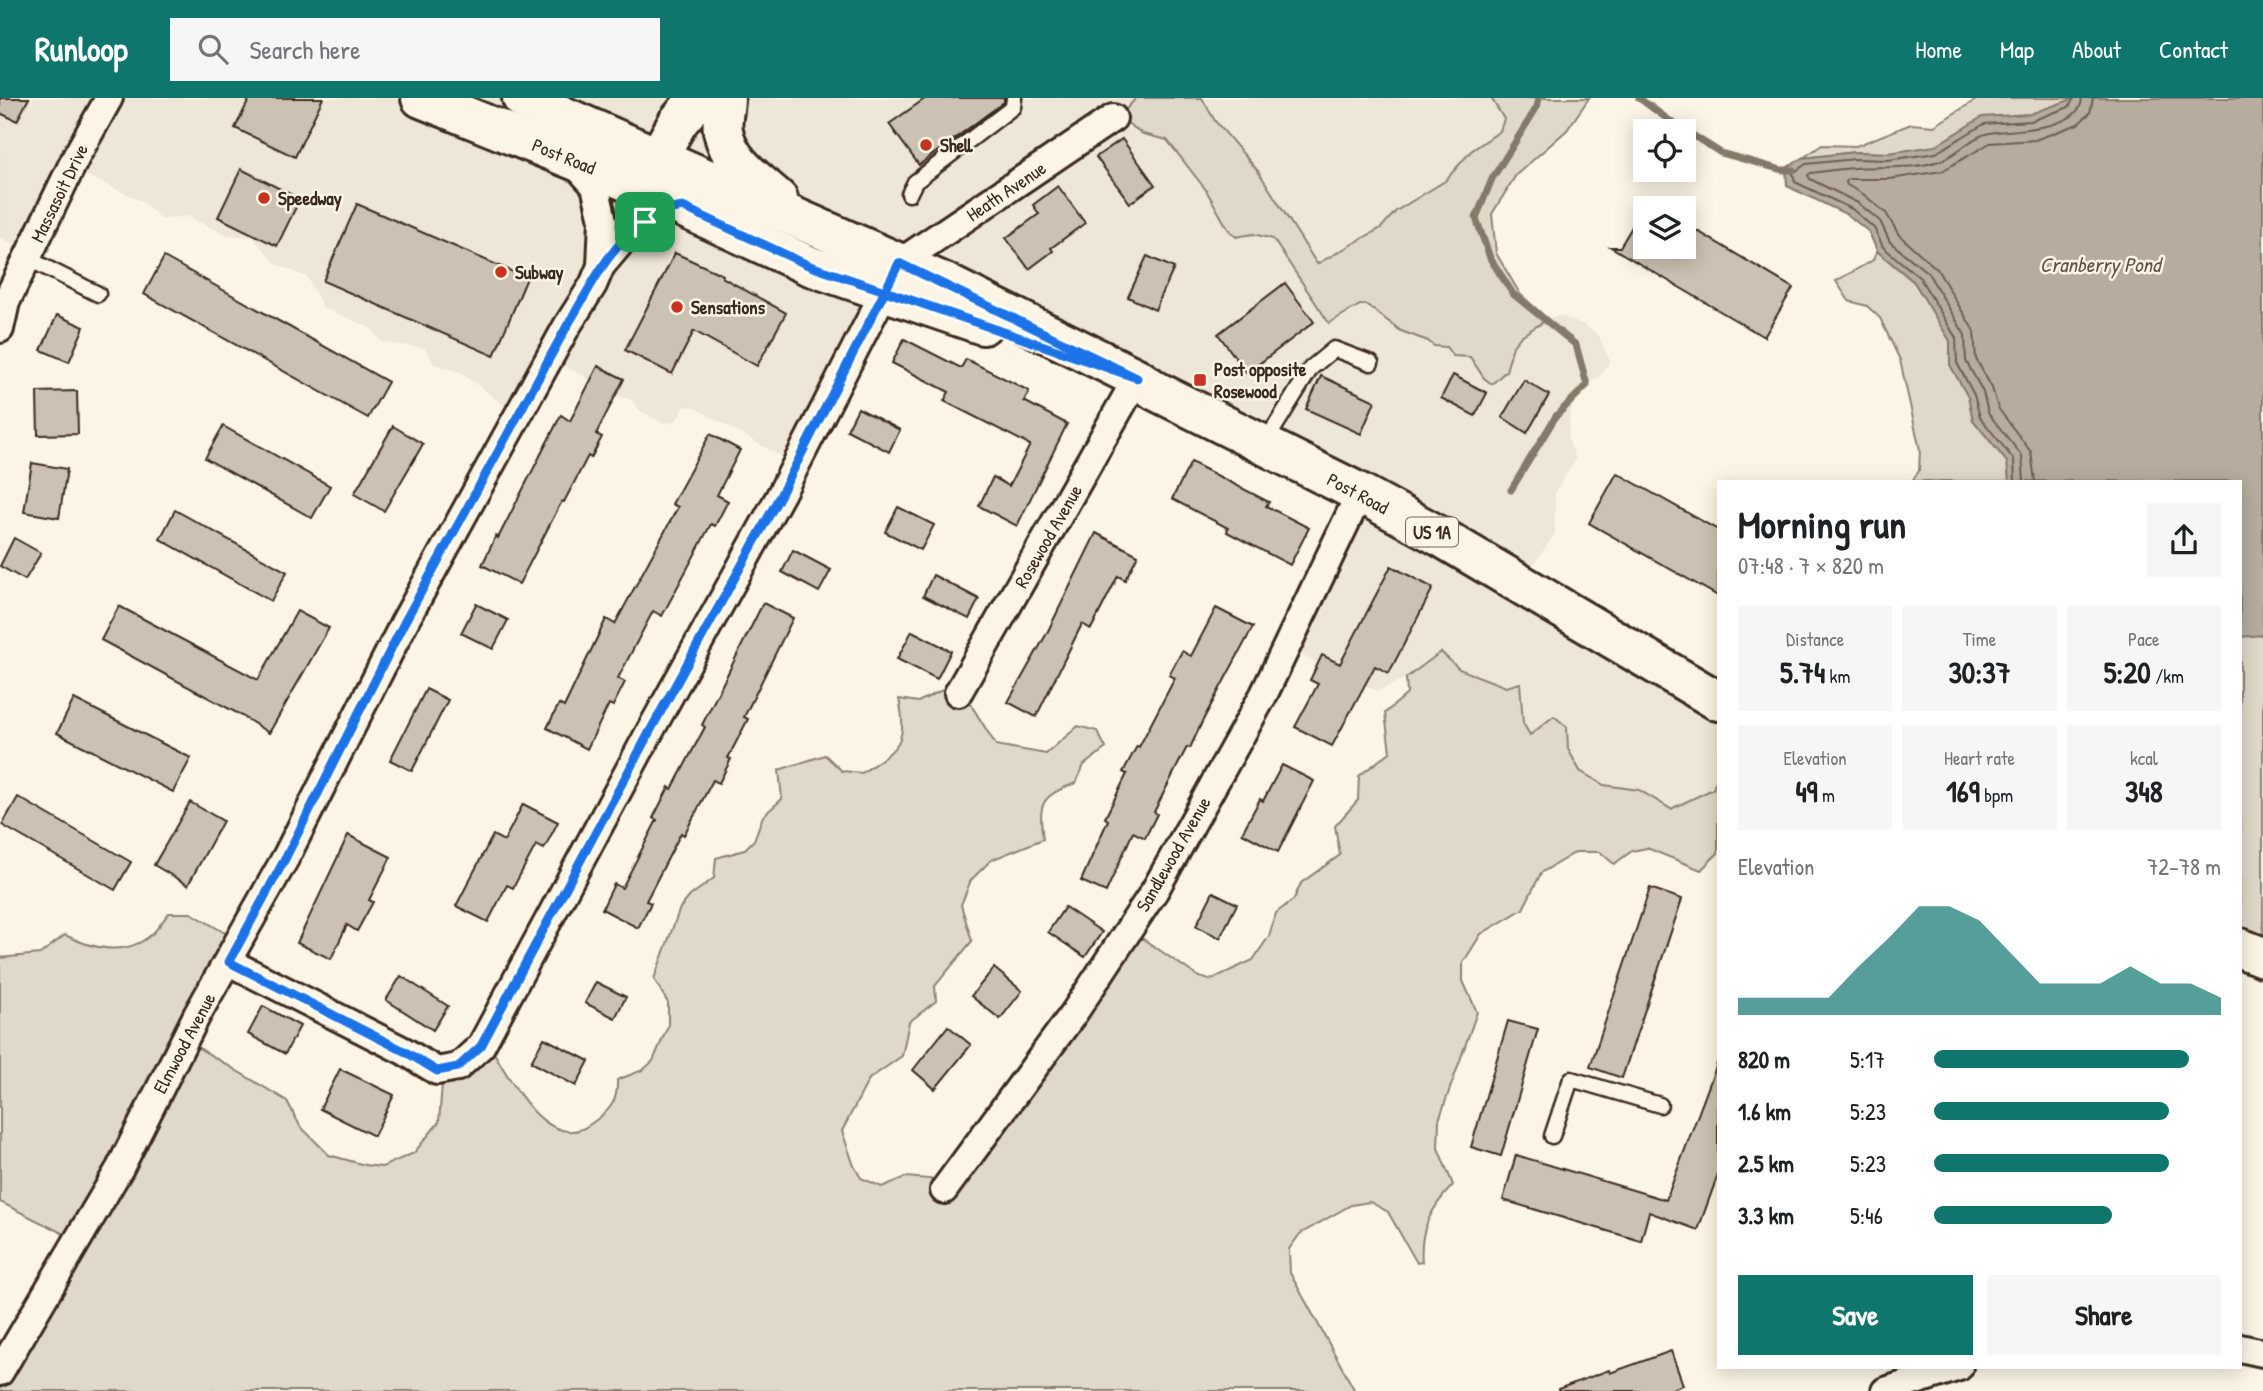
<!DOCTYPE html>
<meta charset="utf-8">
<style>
body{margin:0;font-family:"Patrick Hand",sans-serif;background:#f6f6f6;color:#202124;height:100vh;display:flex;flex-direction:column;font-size:26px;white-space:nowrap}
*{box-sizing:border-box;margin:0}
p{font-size:23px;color:#757577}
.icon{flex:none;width:38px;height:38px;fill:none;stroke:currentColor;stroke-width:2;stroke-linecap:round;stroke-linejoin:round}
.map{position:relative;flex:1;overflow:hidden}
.sheet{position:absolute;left:1717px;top:382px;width:525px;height:889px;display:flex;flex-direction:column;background:#fff;border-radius:0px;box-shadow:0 4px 18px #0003}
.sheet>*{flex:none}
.tools{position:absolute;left:1633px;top:21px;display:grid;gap:14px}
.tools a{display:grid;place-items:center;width:63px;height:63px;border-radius:0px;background:#fff;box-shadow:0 4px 18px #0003;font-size:35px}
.pin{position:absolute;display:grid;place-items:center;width:60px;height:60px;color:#fff;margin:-30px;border-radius:14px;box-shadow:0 4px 10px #0006}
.round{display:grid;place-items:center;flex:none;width:74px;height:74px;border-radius:0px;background:#f6f6f6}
.summary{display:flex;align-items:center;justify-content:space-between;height:119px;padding:0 21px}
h1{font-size:38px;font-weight:700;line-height:52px}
.metrics{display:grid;grid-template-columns:repeat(3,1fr);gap:10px;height:119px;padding:7px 21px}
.metrics div{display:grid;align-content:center;border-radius:0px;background:#f6f6f6;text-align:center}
.metrics b{font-size:30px;font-weight:700}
.metrics small{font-size:19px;font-weight:400}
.metrics p{font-size:19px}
.chart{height:196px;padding:14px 21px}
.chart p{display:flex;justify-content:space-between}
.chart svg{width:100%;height:126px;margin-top:7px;fill:#0f766e;opacity:.7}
.action{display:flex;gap:14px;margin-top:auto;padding:14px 21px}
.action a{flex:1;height:80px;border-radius:0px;background:#0f766e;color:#fff;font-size:28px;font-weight:700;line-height:80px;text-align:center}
.action a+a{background:#f6f6f6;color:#202124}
ul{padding:0 21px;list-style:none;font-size:23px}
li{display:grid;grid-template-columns:112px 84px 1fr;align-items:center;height:52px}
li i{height:18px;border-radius:9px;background:#0f766e}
header{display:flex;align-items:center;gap:42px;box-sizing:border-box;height:98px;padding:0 35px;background:#0f766e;color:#fff}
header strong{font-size:33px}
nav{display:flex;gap:38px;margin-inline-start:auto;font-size:24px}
.search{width:490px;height:63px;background:#f6f6f6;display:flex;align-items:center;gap:18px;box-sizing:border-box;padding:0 24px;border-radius:0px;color:#757577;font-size:26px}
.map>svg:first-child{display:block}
</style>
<header>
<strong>Runloop</strong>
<div class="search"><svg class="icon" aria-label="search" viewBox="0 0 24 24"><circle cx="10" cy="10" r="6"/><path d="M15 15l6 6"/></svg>Search here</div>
<nav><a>Home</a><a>Map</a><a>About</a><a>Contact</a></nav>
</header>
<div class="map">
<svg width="2263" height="1293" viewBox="0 0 2263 1293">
<rect width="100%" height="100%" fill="#fcf5e5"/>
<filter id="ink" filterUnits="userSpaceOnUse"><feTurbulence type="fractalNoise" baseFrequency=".0143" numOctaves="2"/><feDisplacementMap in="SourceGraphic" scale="14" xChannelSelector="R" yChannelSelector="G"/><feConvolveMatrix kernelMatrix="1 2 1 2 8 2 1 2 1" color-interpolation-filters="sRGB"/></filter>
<g filter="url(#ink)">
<g fill="#eee6d6">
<path d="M0,0H1136L1119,18L1143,36L1167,42L1206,92L1228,131L1273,141L1361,207H1367L1401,233L1428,243L1434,248L1446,249L1453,258L1470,259L1484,280L1506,273L1513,248L1521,238L1548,221L1558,217L1586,228L1599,238L1610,263L1600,278L1581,290L1570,314L1568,341L1576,361L1555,394V436L1525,479L1718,600V677L1714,691L1671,711L1639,692L1604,687L1580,673L1568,651L1567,629L1555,618L1530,637L1523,625L1520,585L1506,590L1459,571L1442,554L1406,580L1378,593L1290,552L1364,397L900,169L791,364L692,308L684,309L677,322L665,326L639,312L631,302L610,294L554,261L517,317L460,274L434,266L425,250L382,244L369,229L323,210L307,179L276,166L253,139L227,137L186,118L161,121L142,103L74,72L27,153L0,139Z"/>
<path d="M1202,0H1491L1504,21L1500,33L1471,53L1445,83L1396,113L1381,130L1317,166L1258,73L1215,23Z"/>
</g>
<g fill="#e0d8c8" stroke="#8e8173" stroke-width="2">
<path d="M1136,0H1202L1215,23L1258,73L1317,166L1381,130L1396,113L1445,83L1471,53L1500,33L1504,21L1491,0H1589L1567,32L1516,77L1492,116L1496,155L1520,196L1548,221L1521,238L1513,248L1506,273L1492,286L1484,280L1470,259L1453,258L1446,249L1434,248L1428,243L1401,233L1367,207H1360L1329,225L1273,141L1253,136L1236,139L1228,131L1206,92L1167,42L1143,36L1119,19Z"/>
<path d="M1979,0H2100L1922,56L1855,54L1803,60L1822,47L1856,48L1911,26L1934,28Z"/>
<path d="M1877,153L1914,184L2043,383H1912L1919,373L1920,352L1900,262L1880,220L1867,208L1849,203L1836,183L1873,162Z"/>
<path d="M2240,513H2263V858L2240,849Z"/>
<path d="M1441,554L1459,571L1506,589L1520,585L1523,625L1530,637L1554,618L1567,629L1568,651L1580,673L1604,687L1639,692L1671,711L1713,691L1718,677V755L1701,772L1647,750L1632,753L1614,766L1600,754H1576L1541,775L1523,811L1481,836L1463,865V883L1477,914L1439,1022L1438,1050L1453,1087C1431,1110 1419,1132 1422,1164L1417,1165L1388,1114L1370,1104L1351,1107L1300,1136L1289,1151L1290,1175L1355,1293H0V1281L76,1142L0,1104V860L40,856L65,837C91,850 125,859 151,837C158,831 163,822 169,815H191L237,842L189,944L287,1003L300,1028L329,1057L365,1067L382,1069L414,1055L439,1024L444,960H472L486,941C504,970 539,1047 582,1031C587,1029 592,1025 596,1022C612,1011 618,1000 617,982L643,972L653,963L668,928V905L654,881L680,810L690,798L714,780L716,760L744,752L754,742L763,718L782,701L779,672L825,657L842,673L862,675C897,650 909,647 899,601L918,604L963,582L968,602L996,647L1046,656L1078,628L1097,633L1106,650L1084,667L1076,685C1041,698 1038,704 1043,741L991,762L971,782L961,807L972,843L935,888L936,903L909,924L902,958L869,981L842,1033L854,1068L861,1080L882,1089L906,1079L950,1083L1133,834L1199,879L1210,882L1253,862L1269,838L1276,815L1294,801L1301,785L1340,757L1335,728L1358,702L1359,678L1390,654L1385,615L1407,596L1406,580Z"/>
</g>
<path fill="#b7ad9e" stroke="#85796b" stroke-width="2" d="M2075,0H2263V537L2240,539V383H2009L2007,364L1973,322L1968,299L1950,267V243L1914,184L1877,153L1869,134L1848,117L1787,88L1786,70L1803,60L1855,54L1888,55L1935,48L1982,19L2030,16Z"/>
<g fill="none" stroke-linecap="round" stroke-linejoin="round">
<g stroke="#6d5e51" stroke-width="2">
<path d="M2015,383L2014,362L1980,319L1974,297L1957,265L1956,240L1920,180L1883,149L1874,130L1852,111L1795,84L1793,75L1806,66L1855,61L1888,62L1936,55L1984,26L2031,23L2069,9L2074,0"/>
<path d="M2024,383L2022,358L1988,315L1983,294L1966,263L1965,237L1928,175L1890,144L1880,123L1858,105L1810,81L1808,77L1811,75C1825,73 1839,71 1854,70C1882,68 1911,72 1939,63C1957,58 1971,38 1990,35C2013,31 2081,33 2082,0"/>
<path d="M2035,383L2031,354L1998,310L1992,290L1976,261L1974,233L1937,171L1899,137L1886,115L1863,96L1847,87L1846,84L1848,81H1890L1942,73L1990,45L2035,42L2078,26L2090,15L2093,0"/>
</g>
<g stroke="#85796b" stroke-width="7">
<path d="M1639,0L1670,23L1721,55L1782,72H1793"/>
<path d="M1511,392L1556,318L1587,287L1576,247L1513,196L1490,160L1476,120L1492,81L1537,9L1539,0"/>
</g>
</g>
<g fill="#ccc2b3" stroke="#3b2a1e" stroke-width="2">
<path d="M0,0H29L17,23L0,15Z"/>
<path d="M250,0H323L295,59L235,30Z"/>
<path d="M926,0H1004V4L919,67L889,26Z"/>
<path d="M1122,41L1155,87L1130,105L1096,59Z"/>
<path d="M241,71L300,101L277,148L218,119Z"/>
<path d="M1058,88L1085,125L1051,150L1053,153L1029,171L1006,140L1039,116L1033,107Z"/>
<path d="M357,106L527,180L494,258L323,183Z"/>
<path d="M1645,107V149H1684V125L1793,190L1764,239L1611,149H1620Z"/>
<path d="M675,155L723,177L722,179L786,215L757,268L694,233L672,276L625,252Z"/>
<path d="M1147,158L1174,170L1155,212L1128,199Z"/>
<path d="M164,159L388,284L368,320L144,196Z"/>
<path d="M1285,185L1314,224L1247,275L1218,236Z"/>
<path d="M57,217L84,229L69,264L41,252Z"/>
<path d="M904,241L961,270L966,261L1029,293L1024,303L1067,326L1017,428L979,408L993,379L1009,388L1030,347L944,303L949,294L892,265Z"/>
<path d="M598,268L624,281L596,336L602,339L591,360L588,358L564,404L562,403L519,486L482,467L496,438L498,440L561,317L570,323Z"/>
<path d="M1453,277L1487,295L1475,318L1441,300Z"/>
<path d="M1321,278L1375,303L1361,336L1306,311Z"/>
<path d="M1524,282L1549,297L1527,335L1502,319Z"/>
<path d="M77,293L78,336L38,337L37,294Z"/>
<path d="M858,310L900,332L889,354L847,332Z"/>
<path d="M223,328L330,388L312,420L205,360Z"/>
<path d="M393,328L423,346L384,413L354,396Z"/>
<path d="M710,336L740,352L717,397L728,403L715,428L711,426L662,518L653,513L618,580L625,584L613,608L609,606L587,651L547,630L559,606L564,609L606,521L615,526L678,409L672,406Z"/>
<path d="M1191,364L1269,404L1266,408L1309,430L1290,467L1227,434L1228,430L1172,401Z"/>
<path d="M32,365L67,371L59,420L24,414Z"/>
<path d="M1617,375L1718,432V498L1589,425Z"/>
<path d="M898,409L934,427L921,452L885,434Z"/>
<path d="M175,412L287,474L271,503L160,441Z"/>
<path d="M1096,435L1138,457L1125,482L1118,478L1091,531L1082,526L1036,619L1008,604L1047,535Z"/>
<path d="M14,440L41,455L25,482L0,468Z"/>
<path d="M793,452L831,472L819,494L782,474Z"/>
<path d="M1391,468L1433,490L1389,575L1375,568L1332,648L1295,629L1318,586L1310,582L1322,557L1340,566Z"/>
<path d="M933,477L979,501L969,521L923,498Z"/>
<path d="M763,505L793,520L744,619L748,621L728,660L731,661L719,685L713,682L684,737L681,735L646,803L651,805L638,830L602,811L614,786L622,790L657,722L653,720L669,689L672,691L705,629L702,627Z"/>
<path d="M476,506L508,522L493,551L461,535Z"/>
<path d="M119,508L258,582L297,513L329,530L269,635L239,616L101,542Z"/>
<path d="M1216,510L1253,529L1203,622L1190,650L1187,649L1154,714L1157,716L1145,740L1133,734L1106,794L1081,783L1108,722L1105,720L1127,676L1123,674L1137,648L1139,649L1175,580L1169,577L1182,553L1191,558Z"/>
<path d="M912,533L951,553L937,581L897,561Z"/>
<path d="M426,591L448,602L412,673L390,662Z"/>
<path d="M74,601L191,660L173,694L57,635Z"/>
<path d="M1282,667L1314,683L1278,754L1242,735L1260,701L1263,703Z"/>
<path d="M18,699L131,764L115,792L2,727Z"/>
<path d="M190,704L223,723L188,787L154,767Z"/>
<path d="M523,706L558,724L544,751L536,747L513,790L507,787L488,824L456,808L493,737L504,743Z"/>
<path d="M348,737L391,759L369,802L373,804L357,833L347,827L331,861L297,845Z"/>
<path d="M1650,790L1682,801L1622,980L1590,969Z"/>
<path d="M1213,794L1237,806L1220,840L1196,828Z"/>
<path d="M1065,809L1102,834L1085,859L1048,834Z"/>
<path d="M994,870L1022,893L1000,921L971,898Z"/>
<path d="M401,878L448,908L433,932L386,902Z"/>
<path d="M596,884L626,899L615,920L585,905Z"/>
<path d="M263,908L300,928L285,956L248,936Z"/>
<path d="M1508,923L1538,931L1501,1058L1471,1049Z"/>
<path d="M948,928L971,947L935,991L913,972Z"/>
<path d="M544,940L589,963L576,988L531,964Z"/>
<path d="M1717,966L1718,967V1076L1698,1132L1649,1114L1641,1143L1503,1102L1516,1057L1666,1102Z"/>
<path d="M340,971L394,997L374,1038L320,1011Z"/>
<path d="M1671,1253L1683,1287L1667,1293H1559L1558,1291L1609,1272L1610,1275Z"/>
</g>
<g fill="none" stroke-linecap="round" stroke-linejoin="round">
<g stroke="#3b2a1e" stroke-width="19">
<g id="lane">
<path d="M909,96L915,84L1013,9L1014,0"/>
<path d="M27,160L98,196"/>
<path d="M1265,345L1311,270L1334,251L1371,265"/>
<path d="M1552,1038L1571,981L1660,1007"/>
</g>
</g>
<g stroke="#3b2a1e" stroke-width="32">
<g id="street">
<path d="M575,66L595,88L603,122L601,168"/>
<path d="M0,231L6,204L77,57L109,0"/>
<path d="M958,595L1137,280"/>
<path d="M229,864L404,953L437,973L458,969L481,948L649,635L781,396L899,165L1113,20"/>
<path d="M944,1092L1074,915L1155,792L1264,596L1360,395"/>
<path d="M2240,1250L2263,1255"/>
<path d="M0,1274L120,1070L197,917L286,759L404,525L567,228L593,187L601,168L628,136L660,113L683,109"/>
<path d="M1885,1293L1959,1269"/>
</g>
</g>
<g stroke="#3b2a1e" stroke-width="44">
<g id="primary">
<path d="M421,0L623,82L810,168L983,227"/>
<path d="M522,0L945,185L1137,280L1156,293L1360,395L1441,439L1718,603"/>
<path d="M725,0C725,11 721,23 723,33C729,65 756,81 778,101"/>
<path d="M645,82L678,24L698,0"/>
<path d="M2240,850L2263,859"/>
</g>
</g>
<use href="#lane" stroke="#fcf5e5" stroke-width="14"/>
<use href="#street" stroke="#fcf5e5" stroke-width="26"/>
<use href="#primary" stroke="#fcf5e5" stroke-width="38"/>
</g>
</g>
<g fill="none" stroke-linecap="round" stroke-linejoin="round" filter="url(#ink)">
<g stroke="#fff" stroke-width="14">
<path id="route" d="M645,124C606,151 592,188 567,228L404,525L286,759L229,864L404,953L437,973L458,969L481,948L649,635L781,396L885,193L1137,280L899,165L885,193L810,168L683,109L660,113L645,124"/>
</g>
<use href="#route" stroke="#1a73e8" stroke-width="9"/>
</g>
<g fill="#c8321e" stroke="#fcf5e5" stroke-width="2.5">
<circle cx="926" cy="47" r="7"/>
<circle cx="264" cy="100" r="7"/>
<circle cx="501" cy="174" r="7"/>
<circle cx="677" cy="209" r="7"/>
<rect x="1193" y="275" width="14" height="14" rx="3.5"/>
</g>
<g text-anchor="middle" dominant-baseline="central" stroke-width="5" stroke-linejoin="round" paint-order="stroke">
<rect fill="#fcf5e5" stroke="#75675a" stroke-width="2" x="1406" y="419.5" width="52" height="29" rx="5"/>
<g font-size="18" font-weight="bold" fill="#3b2a1e">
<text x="1432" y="434">US 1A</text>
</g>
<g font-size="19" font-weight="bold" fill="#3b2a1e" stroke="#fcf5e5" text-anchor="start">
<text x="940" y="47">Shell</text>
<text x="278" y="100">Speedway</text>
<text x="515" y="174">Subway</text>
<text x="691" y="209">Sensations</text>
<text x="1214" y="271">Post opposite<tspan x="1214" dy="22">Rosewood</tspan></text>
</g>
<g font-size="19" fill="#3b2a1e" stroke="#fcf5e5">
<text transform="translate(564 58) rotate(22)">Post Road</text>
<text transform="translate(1006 93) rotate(-34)">Heath Avenue</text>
<text transform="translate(59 95) rotate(-64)">Massasoit Drive</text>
<text transform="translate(1358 395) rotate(28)">Post Road</text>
<text transform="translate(1048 438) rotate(-60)">Rosewood Avenue</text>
<text transform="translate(1173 756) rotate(-60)">Sandlewood Avenue</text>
<text transform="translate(184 945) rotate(-62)">Elmwood Avenue</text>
</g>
<g font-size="21" font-style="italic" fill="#605144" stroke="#fcf5e5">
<text x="2100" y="166">Cranberry Pond</text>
</g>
</g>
</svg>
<div class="tools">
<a><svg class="icon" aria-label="locate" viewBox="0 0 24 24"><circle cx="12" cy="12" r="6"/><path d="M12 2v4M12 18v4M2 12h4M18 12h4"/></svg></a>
<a><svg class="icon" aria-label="layers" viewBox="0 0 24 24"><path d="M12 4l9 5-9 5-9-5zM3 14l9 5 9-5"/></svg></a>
</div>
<div class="pin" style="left:645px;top:124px;background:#1e9e55"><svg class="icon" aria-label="arrive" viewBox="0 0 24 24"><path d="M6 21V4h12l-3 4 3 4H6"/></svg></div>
<section class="sheet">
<div class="summary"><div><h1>Morning run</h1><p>07:48 · 7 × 820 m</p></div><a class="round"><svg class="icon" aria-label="share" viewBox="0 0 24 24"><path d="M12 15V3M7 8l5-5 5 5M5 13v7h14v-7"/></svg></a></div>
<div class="metrics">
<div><p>Distance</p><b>5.74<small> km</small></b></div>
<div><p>Time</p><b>30:37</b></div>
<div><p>Pace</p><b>5:20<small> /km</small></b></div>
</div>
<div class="metrics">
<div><p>Elevation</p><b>49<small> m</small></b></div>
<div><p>Heart rate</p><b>169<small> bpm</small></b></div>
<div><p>kcal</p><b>348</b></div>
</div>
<div class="chart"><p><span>Elevation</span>72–78 m</p>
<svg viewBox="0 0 160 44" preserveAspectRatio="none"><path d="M0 44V38L10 38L20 38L30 38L40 27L50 17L60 6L70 6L80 11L90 22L100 33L110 33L120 33L130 27L140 33L150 33L160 38V44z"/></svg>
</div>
<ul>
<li><b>820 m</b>5:17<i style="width:89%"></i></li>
<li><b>1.6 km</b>5:23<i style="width:82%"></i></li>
<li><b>2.5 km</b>5:23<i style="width:82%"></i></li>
<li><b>3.3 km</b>5:46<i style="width:62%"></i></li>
</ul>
<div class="action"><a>Save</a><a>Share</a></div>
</section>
</div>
